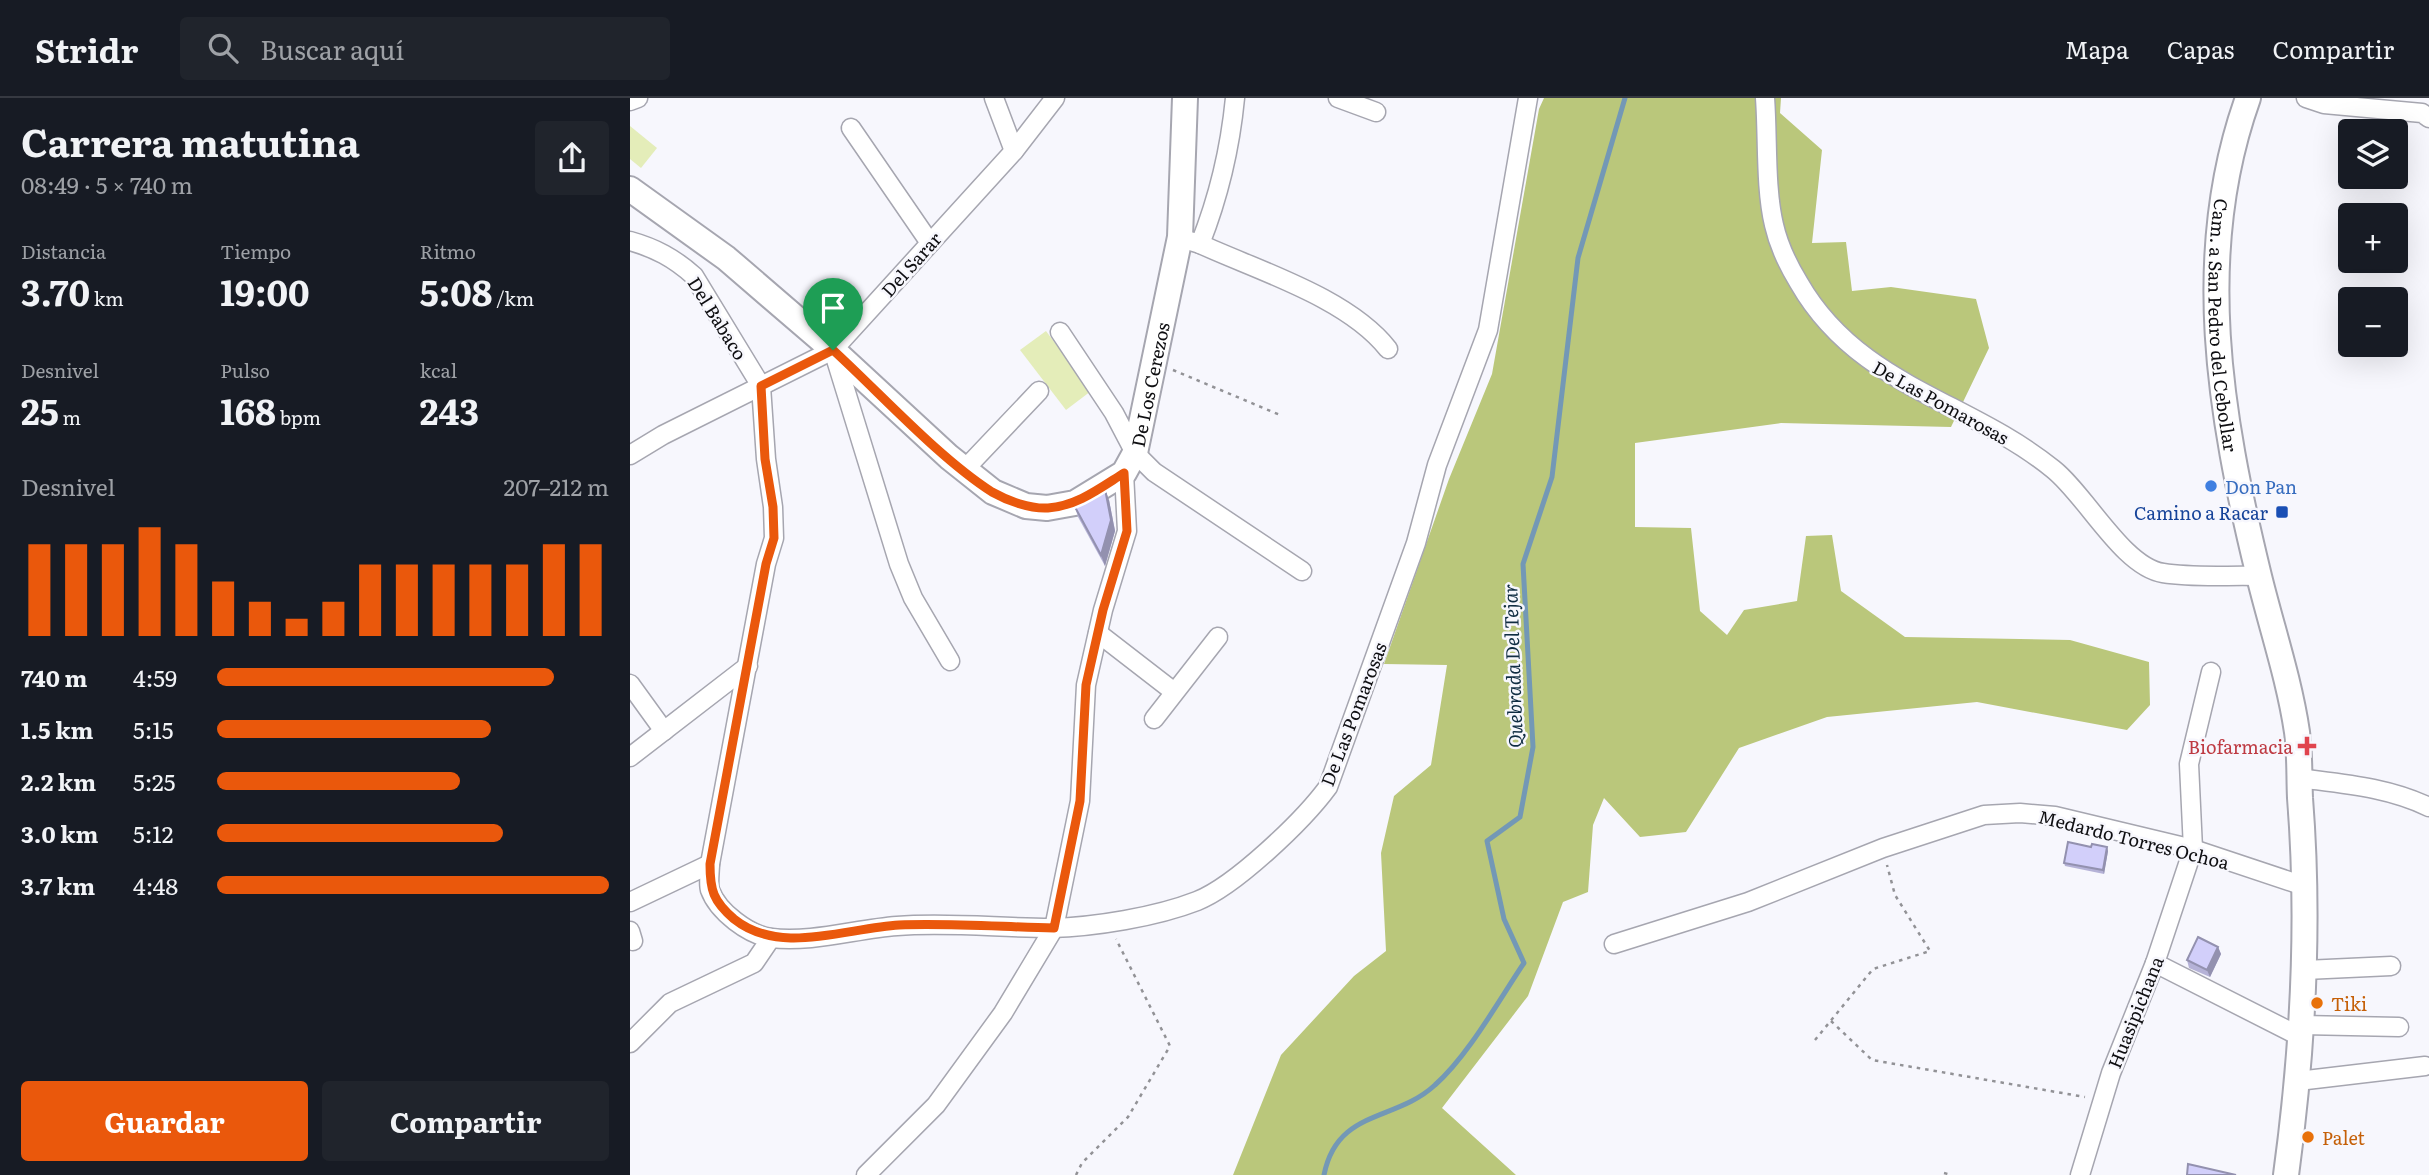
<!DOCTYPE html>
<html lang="es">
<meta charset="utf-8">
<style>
body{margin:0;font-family:Literata,serif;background:#20242c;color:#f1f3f6;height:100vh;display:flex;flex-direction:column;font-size:26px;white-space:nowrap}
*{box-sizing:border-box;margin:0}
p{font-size:23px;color:#9ea1a6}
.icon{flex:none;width:38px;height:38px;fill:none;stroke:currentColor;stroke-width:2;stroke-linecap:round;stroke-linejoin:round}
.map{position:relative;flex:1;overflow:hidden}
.sheet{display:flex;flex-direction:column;background:#171b24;width:630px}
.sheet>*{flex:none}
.controls{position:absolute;left:1708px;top:21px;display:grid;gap:14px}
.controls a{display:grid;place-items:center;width:70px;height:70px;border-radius:7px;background:#171b24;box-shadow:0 7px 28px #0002;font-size:35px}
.pin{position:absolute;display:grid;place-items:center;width:60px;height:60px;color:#fff;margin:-72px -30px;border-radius:50% 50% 50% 0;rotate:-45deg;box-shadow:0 0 7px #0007}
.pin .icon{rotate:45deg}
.round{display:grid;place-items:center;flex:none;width:74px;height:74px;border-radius:7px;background:#20242c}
.summary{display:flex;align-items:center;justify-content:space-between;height:119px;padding:0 21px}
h1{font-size:38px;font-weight:700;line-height:52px}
.stats{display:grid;grid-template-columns:repeat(3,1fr);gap:10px;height:119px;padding:7px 21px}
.stats div{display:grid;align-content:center}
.stats b{font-size:35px;font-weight:700}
.stats small{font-size:19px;font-weight:400}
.stats p{font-size:19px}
.chart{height:196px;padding:14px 21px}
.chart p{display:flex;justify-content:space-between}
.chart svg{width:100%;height:126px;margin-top:7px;stroke:#ea580c;stroke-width:6}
.button{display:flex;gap:14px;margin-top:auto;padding:14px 21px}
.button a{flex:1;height:80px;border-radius:7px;background:#ea580c;color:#fff;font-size:28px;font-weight:700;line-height:80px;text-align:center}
.button a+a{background:#20242c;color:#f1f3f6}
ul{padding:0 21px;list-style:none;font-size:23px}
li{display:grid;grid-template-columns:112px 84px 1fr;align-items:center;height:52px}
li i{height:18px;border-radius:9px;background:#ea580c}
header{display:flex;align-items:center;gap:42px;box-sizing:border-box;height:98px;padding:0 35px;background:#171b24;border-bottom:2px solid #363941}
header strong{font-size:33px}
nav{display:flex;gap:38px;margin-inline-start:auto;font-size:24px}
.search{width:490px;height:63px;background:#20242c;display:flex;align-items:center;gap:18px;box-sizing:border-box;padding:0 24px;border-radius:7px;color:#9ea1a6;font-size:26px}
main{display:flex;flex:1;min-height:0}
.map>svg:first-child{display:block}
</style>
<header>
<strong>Stridr</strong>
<div class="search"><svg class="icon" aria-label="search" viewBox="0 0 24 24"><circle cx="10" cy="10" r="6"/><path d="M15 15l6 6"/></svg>Buscar aquí</div>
<nav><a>Mapa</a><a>Capas</a><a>Compartir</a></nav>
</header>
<main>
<section class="sheet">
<div class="summary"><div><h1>Carrera matutina</h1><p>08:49 · 5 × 740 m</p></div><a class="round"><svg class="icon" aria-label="share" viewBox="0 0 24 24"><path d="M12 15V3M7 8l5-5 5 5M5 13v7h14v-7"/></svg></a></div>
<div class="stats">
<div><p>Distancia</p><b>3.70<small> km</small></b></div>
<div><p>Tiempo</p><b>19:00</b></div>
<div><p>Ritmo</p><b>5:08<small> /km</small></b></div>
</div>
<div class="stats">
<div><p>Desnivel</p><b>25<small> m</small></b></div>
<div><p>Pulso</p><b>168<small> bpm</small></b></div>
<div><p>kcal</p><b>243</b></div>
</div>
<div class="chart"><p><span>Desnivel</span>207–212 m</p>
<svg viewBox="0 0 160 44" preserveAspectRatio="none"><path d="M5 44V12M15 44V12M25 44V12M35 44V6M45 44V12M55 44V25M65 44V32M75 44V38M85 44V32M95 44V19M105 44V19M115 44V19M125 44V19M135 44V19M145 44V12M155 44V12"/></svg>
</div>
<ul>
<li><b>740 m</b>4:59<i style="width:86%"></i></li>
<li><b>1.5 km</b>5:15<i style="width:70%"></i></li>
<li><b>2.2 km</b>5:25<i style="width:62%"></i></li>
<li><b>3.0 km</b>5:12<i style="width:73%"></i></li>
<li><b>3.7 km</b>4:48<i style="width:100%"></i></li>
</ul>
<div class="button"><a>Guardar</a><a>Compartir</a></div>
</section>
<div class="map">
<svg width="1799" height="1077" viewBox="0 0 1799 1077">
<rect width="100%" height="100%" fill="#f7f7fd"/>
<g fill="#e4edb9">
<path d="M0,28L27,50L11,70L0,61Z"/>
<path d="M416,233L461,293L436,312L390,252Z"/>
</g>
<path fill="#bac77b" d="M914,0H1151L1150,15L1192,52L1182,145L1216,144L1222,193L1261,189L1346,201L1359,250L1321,329L1151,325L1005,345V429L1061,430L1070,513L1097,537L1114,512L1167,503L1176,438L1202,437L1211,493L1275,539L1440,542L1519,564L1520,607L1497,632L1347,604L1197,619L1109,650L1056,734L1010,739L974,700L963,727L958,794L933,804L898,898L812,1010L886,1077H603L651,957L724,878L756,853L751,755L764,698L801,667L817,567L754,566L819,381L862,276L909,11Z"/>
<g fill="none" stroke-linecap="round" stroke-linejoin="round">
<path stroke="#7398b6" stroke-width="5" d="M694,1077C707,1011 765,1024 805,987C838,958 869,902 894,865L874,821L857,743L890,719L903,649L893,466L922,379L948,160L995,0"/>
<g stroke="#a6a6b0" stroke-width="21">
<g id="street">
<path d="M364,0L384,53"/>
<path d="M708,0L746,14"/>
<path d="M1135,0C1138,40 1135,89 1144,127C1149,149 1158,167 1169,185C1228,288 1338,302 1423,371C1456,397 1493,469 1533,475C1564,480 1598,477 1629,478"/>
<path d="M1676,0L1694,6L1792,15L1799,20"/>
<path d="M0,3L8,0"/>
<path d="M221,30L300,145"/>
<path d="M0,143C25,150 44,160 64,178L131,288L136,361L143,409L144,440L136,466L80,766C80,773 78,785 80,792C88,814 119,837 141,840C182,845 226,831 267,828C318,824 370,830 421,830C464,829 526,819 567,803C605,788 673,723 698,689L786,445L807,367L858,232L898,0"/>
<path d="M560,143L570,146C589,98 600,52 605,0"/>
<path d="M570,146C629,173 718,200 758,251"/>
<path d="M430,234L484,315L505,355L524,374L672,473"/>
<path d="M203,252L269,466L283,500L320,563"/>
<path d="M0,357L33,337L203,252L384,53L425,0"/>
<path d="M335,371L409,293"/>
<path d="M468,535L543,593"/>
<path d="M0,586L34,633"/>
<path d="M524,621L588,539"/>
<path d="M0,659L118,568"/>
<path d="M1669,680C1714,686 1757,689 1799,709"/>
<path d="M0,804L80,766"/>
<path d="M0,833L3,843"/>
<path d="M984,846L1118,804L1253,750L1354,717L1390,715L1425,718L1563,751L1674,788"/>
<path d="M1525,865L1671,939"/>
<path d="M1675,872L1761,868"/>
<path d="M1672,927L1769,929"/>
<path d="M0,945L40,905L124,865L141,840"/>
<path d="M1668,983L1795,968"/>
<path d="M236,1077L306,1007L373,915L424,830L450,703L456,587L473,512L497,433L494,375"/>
<path d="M1450,1077L1481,975L1525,865L1563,751L1559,666L1581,574"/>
</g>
</g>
<g stroke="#a6a6b0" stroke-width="28">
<g id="secondary">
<path id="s1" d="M1618,0C1562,156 1590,318 1628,474C1641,528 1659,580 1667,634C1670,656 1669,678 1670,700C1680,826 1673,952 1656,1077"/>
<path id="s2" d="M0,91L96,160L203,252L319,359L363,394L396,408L417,410L445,405L494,375L505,355L550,139L555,0"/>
</g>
</g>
<g stroke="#929296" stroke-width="2.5" stroke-dasharray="3.5 5" stroke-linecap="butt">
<path d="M543,272L650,317"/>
<path d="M1201,923L1242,962L1455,999"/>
<path d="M1185,942L1243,871L1300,853L1265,797L1257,767"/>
<path d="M1314,1075L1322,1077"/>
<path d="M446,1077L452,1065L498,1019L540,948L486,841"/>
</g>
<use href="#street" stroke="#fff" stroke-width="18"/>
<use href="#secondary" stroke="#fff" stroke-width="24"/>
</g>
<g fill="#b5b2d7">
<path d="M479,402L485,433L475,468L448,419L445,409Z"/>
<path d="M1478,753L1474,776L1435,768L1434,765Z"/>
<path d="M1588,849L1591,856L1580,879L1559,870L1557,862Z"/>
</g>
<g fill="#9391af">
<path d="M475,391L479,402L485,433L475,468L471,457Z"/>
<path d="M1477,749L1478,753L1474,776L1473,772Z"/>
<path d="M1588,849L1591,856L1580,879L1577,872Z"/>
</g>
<g fill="#d2cffa" stroke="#9391af" stroke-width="2">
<path d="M475,391L481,422L471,457L445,409Z"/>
<path d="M1438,744L1461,749L1462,746L1477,749L1473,772L1434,765Z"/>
<path d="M1568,839L1588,849L1577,872L1557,862Z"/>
<path d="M1558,1066L1606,1077H1557Z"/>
</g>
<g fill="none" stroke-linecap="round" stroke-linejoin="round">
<g stroke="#fff" stroke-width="14">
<path id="route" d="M203,252C251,296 309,360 362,394C378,403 400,411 418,410C447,408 470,390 494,375L497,433L473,512L456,587L450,703L424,830C373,829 321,825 269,827C216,830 150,858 104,821C83,803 80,792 80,766L136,466L144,440L143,409L135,361L131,288Z"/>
</g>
<use href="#route" stroke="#ea580c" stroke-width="9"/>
</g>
<circle fill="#3f7fe0" stroke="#f7f7fd" stroke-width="2.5" cx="1581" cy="388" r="7"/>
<rect fill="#1a4fb4" stroke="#f7f7fd" stroke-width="2.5" x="1645" y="407" width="14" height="14" rx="3.5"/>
<path fill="#e0444e" stroke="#f7f7fd" stroke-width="2.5" d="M1673.5 637.5h7v7h7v7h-7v7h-7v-7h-7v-7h7z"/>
<g fill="#e8710a" stroke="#f7f7fd" stroke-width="2.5">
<circle cx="1687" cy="905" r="7"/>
<circle cx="1678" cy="1039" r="7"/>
</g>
<g text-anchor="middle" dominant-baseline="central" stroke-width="5" stroke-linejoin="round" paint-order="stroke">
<g font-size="18" fill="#0f0f12" stroke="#f7f7fd">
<text transform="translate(281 166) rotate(-48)">Del Sarar</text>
<text transform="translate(88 220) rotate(58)">Del Babaco</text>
<text stroke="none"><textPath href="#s1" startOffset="231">Cam. a San Pedro del Cebollar</textPath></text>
<text stroke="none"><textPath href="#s2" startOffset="709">De Los Cerezos</textPath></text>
<text transform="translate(1311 304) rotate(29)">De Las Pomarosas</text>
<text transform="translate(723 616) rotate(-69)">De Las Pomarosas</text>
<text transform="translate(1504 741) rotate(14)">Medardo Torres Ochoa</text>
<text transform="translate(1505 914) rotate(-68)">Huasipichana</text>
</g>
<g font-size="18" fill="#366cbe" stroke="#f7f7fd" text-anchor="start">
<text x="1595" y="388">Don Pan</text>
</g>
<g font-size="18" fill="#164399" stroke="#f7f7fd" text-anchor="end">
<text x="1638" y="414">Camino a Racar</text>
</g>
<g font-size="18" fill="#be3a42" stroke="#f7f7fd" text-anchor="end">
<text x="1663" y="648">Biofarmacia</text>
</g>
<g font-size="18" fill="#c56008" stroke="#f7f7fd" text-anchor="start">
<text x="1701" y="905">Tiki</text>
<text x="1692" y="1039">Palet</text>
</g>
<g font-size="19" font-style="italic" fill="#102d42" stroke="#f7f7fd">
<text transform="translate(882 568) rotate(-92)">Quebrada Del Tejar</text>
</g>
</g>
</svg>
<div class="controls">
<a><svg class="icon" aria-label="layers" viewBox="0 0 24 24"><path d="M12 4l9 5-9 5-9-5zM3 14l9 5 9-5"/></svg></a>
<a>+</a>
<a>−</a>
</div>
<div class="pin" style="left:203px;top:252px;background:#1e9e55"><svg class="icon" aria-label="arrive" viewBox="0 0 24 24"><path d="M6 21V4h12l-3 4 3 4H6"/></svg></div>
</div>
</main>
